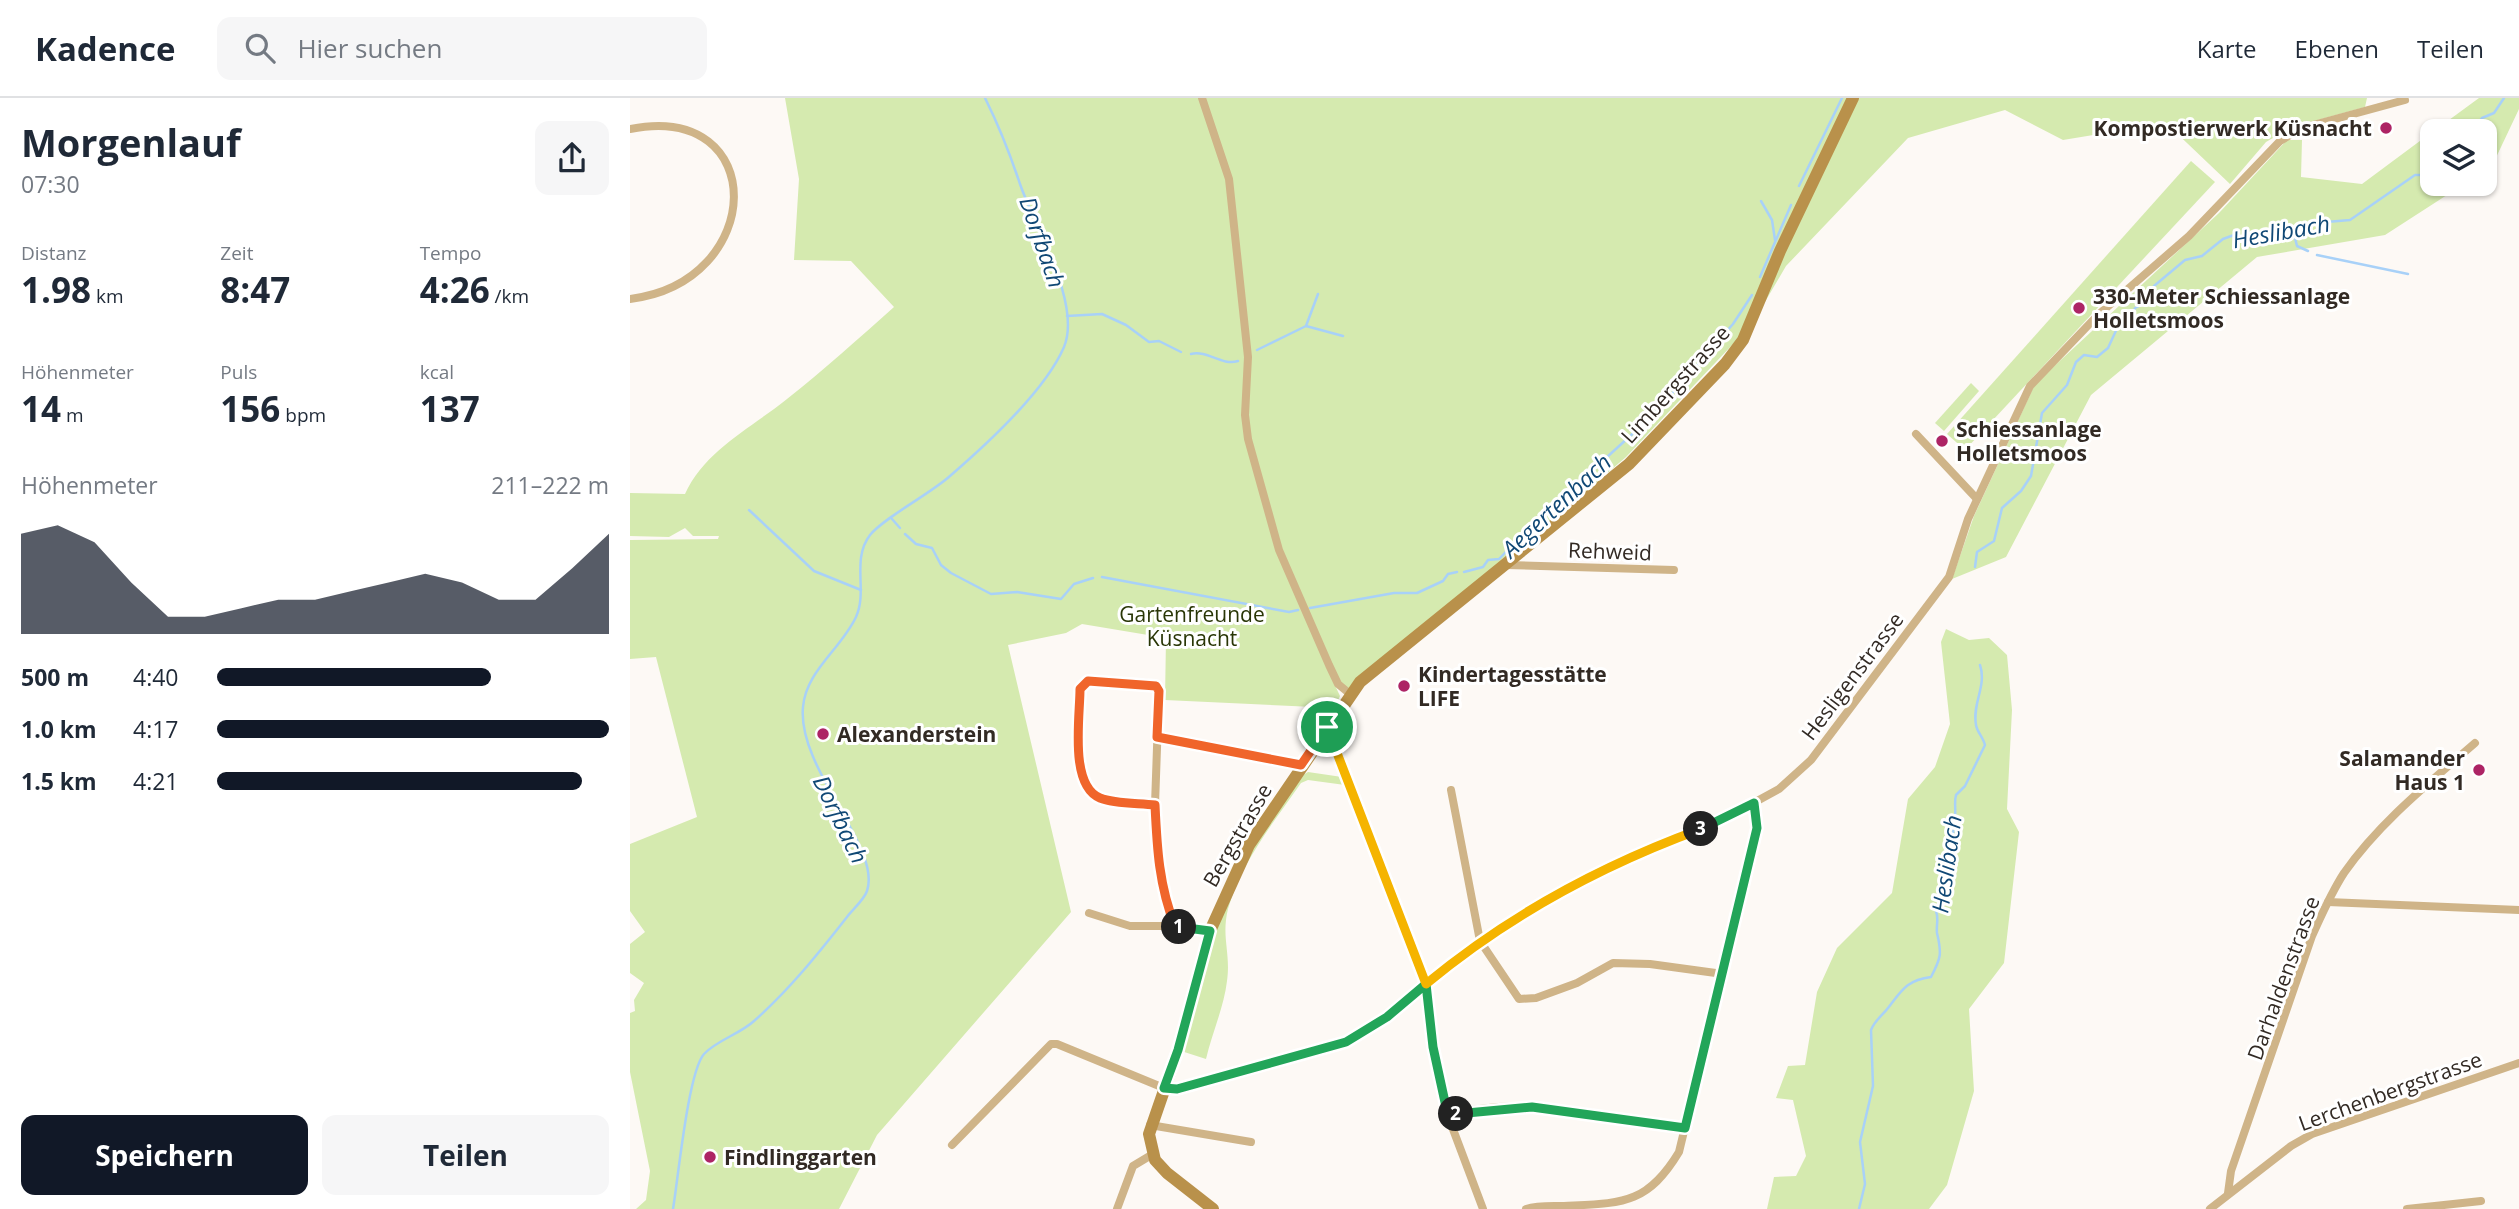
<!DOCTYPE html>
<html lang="de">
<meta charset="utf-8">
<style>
body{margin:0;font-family:"Open Sans",sans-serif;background:#f6f6f7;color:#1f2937;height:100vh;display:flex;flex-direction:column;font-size:26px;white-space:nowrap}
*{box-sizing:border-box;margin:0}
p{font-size:23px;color:#747a83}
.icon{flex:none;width:38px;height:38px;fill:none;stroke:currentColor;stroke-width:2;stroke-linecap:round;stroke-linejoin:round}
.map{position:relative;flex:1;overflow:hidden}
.drawer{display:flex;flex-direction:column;background:#fff;width:630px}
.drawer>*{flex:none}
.tools{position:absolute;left:1790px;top:21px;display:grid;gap:14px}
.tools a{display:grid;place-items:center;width:77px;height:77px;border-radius:14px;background:#fff;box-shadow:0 2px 5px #0004;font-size:35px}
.pin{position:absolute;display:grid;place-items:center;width:60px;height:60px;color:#fff;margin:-30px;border:4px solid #fff;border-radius:50%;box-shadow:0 2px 7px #0007}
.km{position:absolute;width:35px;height:35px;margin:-18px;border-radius:50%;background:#222;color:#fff;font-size:19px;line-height:35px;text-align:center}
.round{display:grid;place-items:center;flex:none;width:74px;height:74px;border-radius:14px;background:#f6f6f7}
.summary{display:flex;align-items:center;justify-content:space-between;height:119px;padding:0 21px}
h1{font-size:38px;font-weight:700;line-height:52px}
.figures{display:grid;grid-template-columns:repeat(3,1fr);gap:10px;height:119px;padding:7px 21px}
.figures div{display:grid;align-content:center}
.figures b{font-size:35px;font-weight:700}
.figures small{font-size:19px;font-weight:400}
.figures p{font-size:19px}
.chart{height:196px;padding:14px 21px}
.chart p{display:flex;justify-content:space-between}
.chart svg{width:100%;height:126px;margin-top:7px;fill:#111827;opacity:.7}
.action{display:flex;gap:14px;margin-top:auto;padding:14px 21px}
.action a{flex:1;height:80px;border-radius:14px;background:#111827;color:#fff;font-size:28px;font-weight:700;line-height:80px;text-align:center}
.action a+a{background:#f6f6f7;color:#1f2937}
ul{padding:0 21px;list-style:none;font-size:23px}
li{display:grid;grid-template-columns:112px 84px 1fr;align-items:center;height:52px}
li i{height:18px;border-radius:9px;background:#111827}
header{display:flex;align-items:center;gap:42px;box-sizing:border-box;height:98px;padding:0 35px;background:#fff;border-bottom:2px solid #e0e1e3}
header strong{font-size:33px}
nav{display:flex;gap:38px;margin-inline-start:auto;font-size:24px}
.search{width:490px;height:63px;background:#f6f6f7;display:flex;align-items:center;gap:18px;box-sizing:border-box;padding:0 24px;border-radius:14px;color:#747a83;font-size:26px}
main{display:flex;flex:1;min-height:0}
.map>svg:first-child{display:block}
</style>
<header>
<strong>Kadence</strong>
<div class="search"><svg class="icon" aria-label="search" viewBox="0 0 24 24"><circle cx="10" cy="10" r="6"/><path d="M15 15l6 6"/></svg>Hier suchen</div>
<nav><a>Karte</a><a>Ebenen</a><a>Teilen</a></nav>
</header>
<main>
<section class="drawer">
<div class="summary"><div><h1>Morgenlauf</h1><p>07:30</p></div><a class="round"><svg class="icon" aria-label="share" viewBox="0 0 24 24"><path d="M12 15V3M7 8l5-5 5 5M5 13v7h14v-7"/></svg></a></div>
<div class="figures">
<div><p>Distanz</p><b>1.98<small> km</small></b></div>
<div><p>Zeit</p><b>8:47</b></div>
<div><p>Tempo</p><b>4:26<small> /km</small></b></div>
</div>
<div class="figures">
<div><p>Höhenmeter</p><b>14<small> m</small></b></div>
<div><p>Puls</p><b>156<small> bpm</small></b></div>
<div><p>kcal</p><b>137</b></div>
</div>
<div class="chart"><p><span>Höhenmeter</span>211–222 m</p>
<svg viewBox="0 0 160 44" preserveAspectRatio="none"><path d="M0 44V9L10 6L20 12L30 26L40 38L50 38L60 35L70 32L80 32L90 29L100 26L110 23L120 26L130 32L140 32L150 21L160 9V44z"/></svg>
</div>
<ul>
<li><b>500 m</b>4:40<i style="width:70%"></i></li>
<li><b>1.0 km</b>4:17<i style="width:100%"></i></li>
<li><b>1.5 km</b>4:21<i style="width:93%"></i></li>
</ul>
<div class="action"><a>Speichern</a><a>Teilen</a></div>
</section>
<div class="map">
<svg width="1889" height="1111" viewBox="0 0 1889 1111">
<rect width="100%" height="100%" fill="#fdf9f5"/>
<g fill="#d5eaaf">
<path d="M155,0H1737L1735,9L1662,29L1636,44L1600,86L1536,25L1433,42L1375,12L1278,40L1156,168L1122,226L996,359L720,596L694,564L710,598L705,610L535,602L536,540L452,526L436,535L378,547L441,814L247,1037L209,1111H6L16,1102L20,1073L0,974V915L5,913L4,902L14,885L0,875V846L15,834L0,813V746L67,719L26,559L0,561V442L88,441L89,438H63L55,430L39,439L0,438V395L55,396C75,352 121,330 157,301C194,272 229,240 264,209L221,163L164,162L169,81Z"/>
<path d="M1849,0H1889V11L1862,68L1855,72V33H1804Z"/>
<path d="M1802,34V86H1834L1755,137L1627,159L1461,297L1376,459L1322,481L1344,418L1405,286L1589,115L1657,42H1672L1671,79L1732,86Z"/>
<path d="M1561,63L1585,84L1335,352L1317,336Z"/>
<path d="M1341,285L1349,293L1314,333L1305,325Z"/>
<path d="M1316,531L1339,542L1359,540L1377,557L1382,612L1377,711L1389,734L1374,865L1339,911L1344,993L1317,1087L1299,1111H1137L1144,1079L1166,1078L1176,1058L1163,1002L1146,1000L1158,968L1175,967L1187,894L1207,850L1262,795L1278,701L1305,669L1320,626L1311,544Z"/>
<path d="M678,674L712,679L715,687L678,682L671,685C644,724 611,764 598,811C591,839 601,855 597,883C594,909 582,935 576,961L548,952L580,833L610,770L668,680Z"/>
</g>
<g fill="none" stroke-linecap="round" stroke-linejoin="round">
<g stroke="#a8d1f8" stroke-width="2.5">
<path d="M1842,33L1852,20L1864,15L1874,0"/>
<path d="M1169,88L1212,0"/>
<path d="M1131,103L1142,122L1145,142"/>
<path d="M1656,133L1665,140L1667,148L1678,153"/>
<path d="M1687,157L1778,176"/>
<path d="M1130,179L1161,107"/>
<path d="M437,218L472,216L496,227L519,244L529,243L551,254"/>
<path d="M676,228L688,196"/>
<path d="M627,252L676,228L713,238"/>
<path d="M561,256C578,252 591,268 608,263"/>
<path d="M1024,316L1103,226L1122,197"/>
<path d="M119,412L184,473L231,492"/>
<path d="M262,421L270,430"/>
<path d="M275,436L286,446L302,450L311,467L321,475L361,496L387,494L431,501L444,486L463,480"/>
<path d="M1345,469L1347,454L1364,443L1372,410L1391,393L1401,378L1412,315L1437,287L1446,264L1454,257L1467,259L1478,250L1490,224L1501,221L1505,210L1519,203L1524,188L1555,162L1572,158L1593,141L1604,137L1609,141L1624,134L1647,135L1673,126L1720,122L1785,77H1802"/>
<path d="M834,474L853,469L858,462L869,461L898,431L1010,329"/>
<path d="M472,479L659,514L668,512"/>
<path d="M680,510L764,495H787L813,483L818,476L827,474"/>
<path d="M43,1111C48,1082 58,974 74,956C87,942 110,936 124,923C159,892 188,856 217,819C222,812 234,802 237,793C252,749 167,671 173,609C176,573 211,551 226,519C238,493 221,462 240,437C255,419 300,396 320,378C356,347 415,293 434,249C452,206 404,127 390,86C380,56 369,28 355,0"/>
<path d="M1229,1111L1235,1086L1230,1044L1243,988L1241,932C1245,922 1252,918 1258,910C1272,892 1277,882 1301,879C1311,860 1312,856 1307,835C1306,827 1309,821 1306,813C1314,797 1323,740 1325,719C1326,711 1324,704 1326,697L1335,688L1355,647C1353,639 1347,634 1346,627C1342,605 1357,588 1350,567"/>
</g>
<g stroke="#cfb488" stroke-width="8">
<path d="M572,0L599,81L618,259L615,317L618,341L649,452L699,567L708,586L720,596"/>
<path d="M0,31C140,3 137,184 0,201"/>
<path d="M1286,336L1347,401"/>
<path d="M876,467L1044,472"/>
<path d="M458,583L519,585L529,593L525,707C508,705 486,706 470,700C439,687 450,619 450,591Z"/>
<path d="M697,630L792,871L803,949L818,1018L853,1111"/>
<path d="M527,639L671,667"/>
<path d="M821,692L850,843L889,901L906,900L947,885L983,865L1020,866L1093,876"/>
<path d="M525,707C527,750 529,788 545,828"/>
<path d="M1698,804L1889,812"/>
<path d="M459,815L500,828H545L580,833"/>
<path d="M818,1018C887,995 984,1019 1055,1030"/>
<path d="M520,1027L621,1044"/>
<path d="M322,1047L421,946H427L534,990L547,991L716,944L757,919L850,843L909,805L996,760L1085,726L1149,691L1181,662L1319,479L1338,421L1400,288L1468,217L1559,138L1650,43L1672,30L1775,2"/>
<path d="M1598,1095L1601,1073L1682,838C1692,816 1701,795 1714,775C1749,725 1799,685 1845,645"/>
<path d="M487,1111L503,1068L523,1056"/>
<path d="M896,1111C908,1107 922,1108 934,1108C992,1105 1017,1107 1049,1054L1127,730L1124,705"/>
<path d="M1580,1111L1661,1048L1682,1036L1889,965"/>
<path d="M1777,1111L1851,1103"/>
</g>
<path stroke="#b9914b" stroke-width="12" d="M583,1111L537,1075L525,1062L519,1036L548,952L580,833L619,747L730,584L999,366L1095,266L1113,242L1150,153L1223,0"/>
</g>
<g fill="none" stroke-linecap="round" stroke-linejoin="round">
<g stroke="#fff" stroke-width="14">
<path id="split-1" d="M549,829L545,828C529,788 527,750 525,707C508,705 485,706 470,700C439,687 450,619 450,591L458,583L526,588L529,593L527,639L671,667L697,629"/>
</g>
<g stroke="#fff" stroke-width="14">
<path id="split-2" d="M549,829L580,833L548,952L534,990L547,991L716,944L757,919L796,886L803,949L818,1018L826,1016"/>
</g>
<g stroke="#fff" stroke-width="14">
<path id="split-3" d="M826,1016L902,1009L1055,1030L1127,730L1124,705L1071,731"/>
</g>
<g stroke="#fff" stroke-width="14">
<path id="split-4" d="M697,629L796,886C879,817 970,768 1071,731"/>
</g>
<use href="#split-1" stroke="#f0652b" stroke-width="9"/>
<use href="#split-2" stroke="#22a559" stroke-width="9"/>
<use href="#split-3" stroke="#22a559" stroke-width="9"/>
<use href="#split-4" stroke="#f5b400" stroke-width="9"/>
</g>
<g fill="#ad2465" stroke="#fff" stroke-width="2.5">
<circle cx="1756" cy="30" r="7"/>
<circle cx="1449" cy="210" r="7"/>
<circle cx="1312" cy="343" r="7"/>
<circle cx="774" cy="588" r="7"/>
<circle cx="193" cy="636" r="7"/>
<circle cx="1849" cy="672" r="7"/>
<circle cx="80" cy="1059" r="7"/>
</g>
<g text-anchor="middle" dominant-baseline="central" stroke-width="6" stroke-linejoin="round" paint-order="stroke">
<g font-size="21" font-weight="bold" fill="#322a24" stroke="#fff" text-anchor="start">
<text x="1742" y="30" text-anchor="end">Kompostierwerk Küsnacht</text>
<text x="1463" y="198">330-Meter Schiessanlage<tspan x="1463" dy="24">Holletsmoos</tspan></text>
<text x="1326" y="331">Schiessanlage<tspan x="1326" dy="24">Holletsmoos</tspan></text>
<text x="788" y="576">Kindertagesstätte<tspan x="788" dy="24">LIFE</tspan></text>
<text x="207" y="636">Alexanderstein</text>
<text x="1835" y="660" text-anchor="end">Salamander<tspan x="1835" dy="24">Haus 1</tspan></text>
<text x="94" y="1059">Findlinggarten</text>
</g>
<g font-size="21" fill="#322a24" stroke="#fff">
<text transform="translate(1045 286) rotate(-48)">Limbergstrasse</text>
<text transform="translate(980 453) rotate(2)">Rehweid</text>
<text transform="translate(1222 578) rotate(-53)">Hesligenstrasse</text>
<text transform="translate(607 737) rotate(-60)">Bergstrasse</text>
<text transform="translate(1653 880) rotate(-70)">Darhaldenstrasse</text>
<text transform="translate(1760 993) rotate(-20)">Lerchenbergstrasse</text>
</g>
<g font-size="21" fill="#293606" stroke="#fff">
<text x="562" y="516">Gartenfreunde<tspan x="562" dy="24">Küsnacht</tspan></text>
</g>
<g font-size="23" font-style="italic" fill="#104875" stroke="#fff">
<text transform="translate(1651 133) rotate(-10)">Heslibach</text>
<text transform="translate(413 144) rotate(71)">Dorfbach</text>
<text transform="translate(926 407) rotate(-43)">Aegertenbach</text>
<text transform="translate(211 721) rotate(64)">Dorfbach</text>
<text transform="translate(1316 766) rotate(-82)">Heslibach</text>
</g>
</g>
</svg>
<div class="tools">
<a><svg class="icon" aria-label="layers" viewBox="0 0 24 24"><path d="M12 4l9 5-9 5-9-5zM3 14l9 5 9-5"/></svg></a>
</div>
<div class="pin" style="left:697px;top:629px;background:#1e9e55"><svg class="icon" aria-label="arrive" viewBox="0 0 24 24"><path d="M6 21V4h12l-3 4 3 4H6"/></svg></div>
<b class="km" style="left:549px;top:829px">1</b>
<b class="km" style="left:826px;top:1016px">2</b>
<b class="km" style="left:1071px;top:731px">3</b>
</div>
</main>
